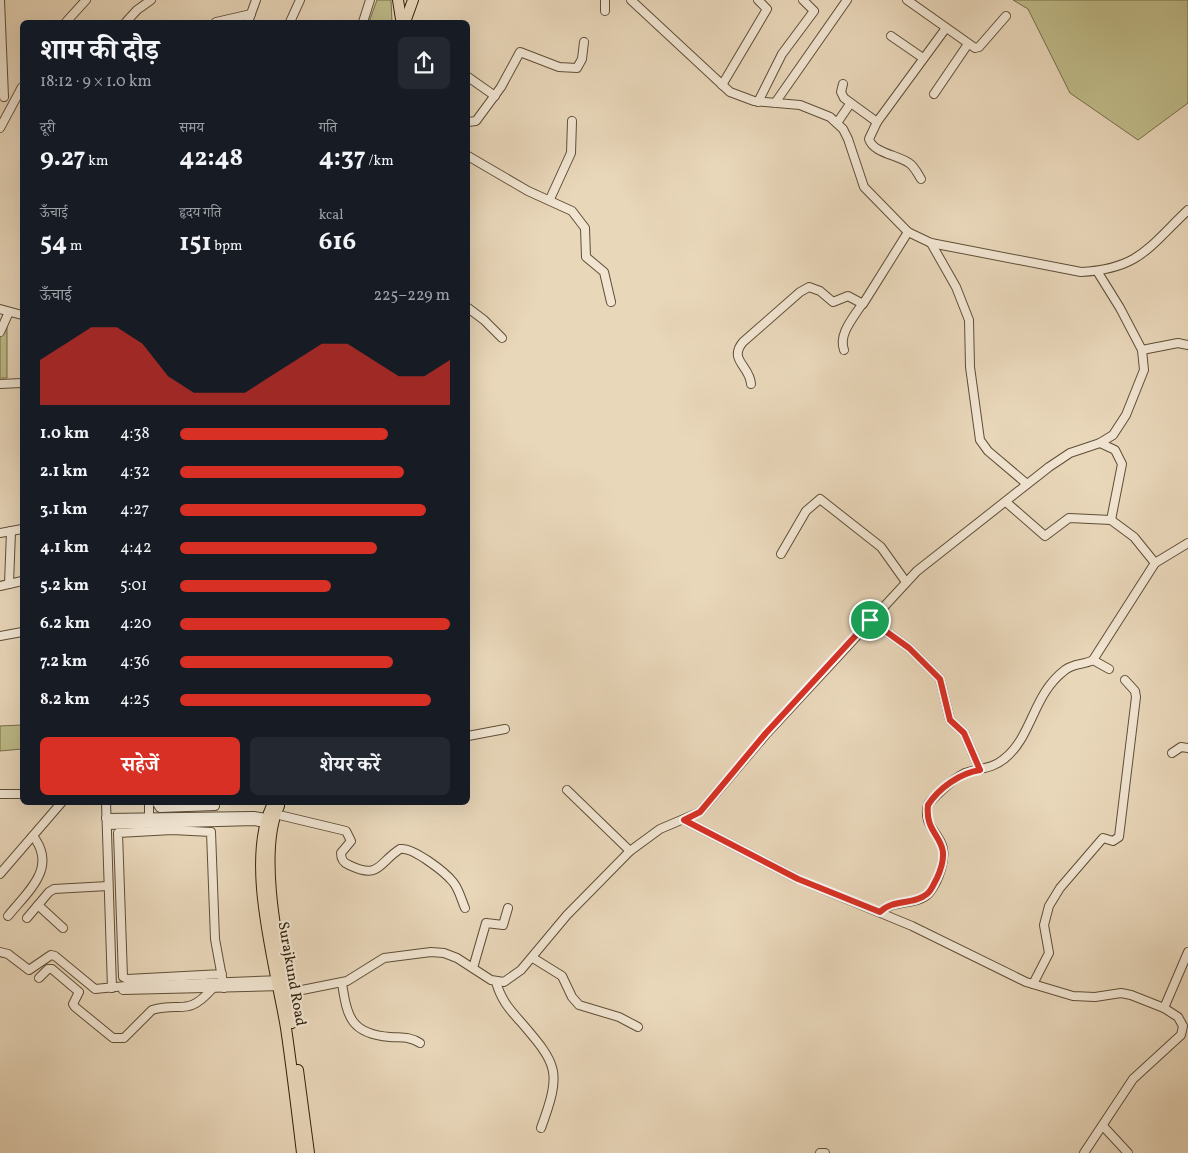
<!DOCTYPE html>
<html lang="hi">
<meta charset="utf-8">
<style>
body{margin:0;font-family:Vollkorn,"Noto Serif Devanagari",serif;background:#242831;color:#f1f3f6;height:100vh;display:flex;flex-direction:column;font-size:19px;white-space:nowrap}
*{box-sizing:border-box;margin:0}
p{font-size:16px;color:#9ea1a6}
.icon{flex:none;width:28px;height:28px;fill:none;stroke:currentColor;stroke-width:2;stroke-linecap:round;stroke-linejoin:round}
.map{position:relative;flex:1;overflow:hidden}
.side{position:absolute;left:20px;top:20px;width:450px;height:785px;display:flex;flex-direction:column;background:#171b24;border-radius:8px;box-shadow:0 5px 20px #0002}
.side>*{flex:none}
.pin{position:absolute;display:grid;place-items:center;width:42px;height:42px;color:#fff;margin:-21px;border:2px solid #fff;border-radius:50%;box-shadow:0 1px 5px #0007}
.round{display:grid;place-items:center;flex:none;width:52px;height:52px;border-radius:8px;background:#242831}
.head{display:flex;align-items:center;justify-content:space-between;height:85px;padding:0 20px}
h1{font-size:28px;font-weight:700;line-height:38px}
.metrics{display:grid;grid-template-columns:repeat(3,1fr);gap:8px;height:85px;padding:5px 20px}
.metrics div{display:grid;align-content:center}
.metrics b{font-size:25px;font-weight:700}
.metrics small{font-size:14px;font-weight:400}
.metrics p{font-size:14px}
.chart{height:140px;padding:10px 20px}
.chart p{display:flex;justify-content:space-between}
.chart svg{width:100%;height:90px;margin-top:5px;fill:#d93025;opacity:.7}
.action{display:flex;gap:10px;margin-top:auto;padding:10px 20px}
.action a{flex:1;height:58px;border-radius:8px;background:#d93025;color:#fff;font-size:20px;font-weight:700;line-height:58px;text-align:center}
.action a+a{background:#242831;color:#f1f3f6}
ul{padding:0 20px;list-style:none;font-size:16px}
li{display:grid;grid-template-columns:80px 60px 1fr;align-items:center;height:38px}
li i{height:12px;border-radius:6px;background:#d93025}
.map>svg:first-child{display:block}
</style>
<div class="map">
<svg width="1188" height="1153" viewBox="0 0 1188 1153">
<rect width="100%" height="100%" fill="#e9d7ba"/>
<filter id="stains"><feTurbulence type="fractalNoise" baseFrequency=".004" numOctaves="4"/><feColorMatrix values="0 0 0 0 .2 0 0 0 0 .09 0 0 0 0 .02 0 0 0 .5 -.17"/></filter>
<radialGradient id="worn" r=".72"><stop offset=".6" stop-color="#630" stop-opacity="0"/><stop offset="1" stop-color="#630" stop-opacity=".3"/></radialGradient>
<g fill="#bfbc8a" stroke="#786e4a">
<path d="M377,0H391L392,22H369Z"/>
<path d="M1013,0H1188V103L1138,140L1070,93L1028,9Z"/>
<path d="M7,316V378H0V334Z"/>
<path d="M22,725V749L0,751V726Z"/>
</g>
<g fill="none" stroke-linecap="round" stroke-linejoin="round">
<g stroke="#5f4e36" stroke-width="10">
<g id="minor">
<path d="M0,0L4,97"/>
<path d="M605,0V11"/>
<path d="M631,0L730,92L754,101L800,105L830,117L843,129L848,139L864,187L908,232L931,243L1081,272C1139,269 1149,247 1188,210"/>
<path d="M907,0L975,48L979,47L1006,16"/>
<path d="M66,22L86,0"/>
<path d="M126,22L137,10L151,0"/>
<path d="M216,22L251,14"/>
<path d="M248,22L256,0"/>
<path d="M290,22L300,0"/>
<path d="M363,22L370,0"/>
<path d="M891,36L923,58"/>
<path d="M468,77L495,96"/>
<path d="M843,84L841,92L844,98L877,122"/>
<path d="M722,85L767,9L758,0"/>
<path d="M934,94L968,44"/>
<path d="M758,102L782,54L814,11L803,0"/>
<path d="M775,103L847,0"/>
<path d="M468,122L476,121L501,87L520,52L559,67L577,68L582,59L584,42"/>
<path d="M837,123L850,104"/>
<path d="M0,128L22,87"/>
<path d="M468,156L528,191L572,211L585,228L586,257L604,272L611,302"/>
<path d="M921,179C918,174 914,166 909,163C898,155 873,153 869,139L877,122L946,28"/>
<path d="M550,199L571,153L572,121"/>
<path d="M931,243L956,287L969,320L970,367L980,440L988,451L1027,484"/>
<path d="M468,308L484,320L502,338"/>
<path d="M0,309L22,315"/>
<path d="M0,332L9,312"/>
<path d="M844,350C838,334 854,317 862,304"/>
<path d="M1142,350L1178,343L1188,345"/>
<path d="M0,384L22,383"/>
<path d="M751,384C750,366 728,360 743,342L800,292L809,287L820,291L833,302L848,296L863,304L908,232"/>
<path d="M1100,443L1115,450L1122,464L1111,520"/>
<path d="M1006,502L1045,536L1069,518L1111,520L1134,537L1155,563L1188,543"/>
<path d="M0,533L22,529"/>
<path d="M781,554L806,511L820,499L881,547L906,582"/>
<path d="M9,584L11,531"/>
<path d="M0,586L22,581"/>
<path d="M870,620L909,648L940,679L950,720L964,733L980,770"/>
<path d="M0,636L22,632"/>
<path d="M1093,660L1109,669"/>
<path d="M468,736L505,729"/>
<path d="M1172,753L1181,747L1188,748"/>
<path d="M567,790L630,851"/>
<path d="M0,794H22"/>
<path d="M106,802L112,988"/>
<path d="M149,802V820"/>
<path d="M156,802L160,808L215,806"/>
<path d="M275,814L346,831L351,841L341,853C341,860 344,863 349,865C380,880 378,863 400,849C413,847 445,872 453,882C459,889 461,899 465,908"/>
<path d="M106,818L254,816L271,819"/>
<path d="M684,820L798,879L912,926L1026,982L1073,996L1095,997L1121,993L1131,995L1164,1008L1178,1017L1183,1026L1181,1035L1133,1079L1084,1153"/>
<path d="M107,825L255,821L264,823"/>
<path d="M0,874L62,802"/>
<path d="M38,905L63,928"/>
<path d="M880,912C893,899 917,906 929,893C938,882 948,857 941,843C935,830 923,822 928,805C930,801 935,797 938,794C946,786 955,778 965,773C979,768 992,769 1004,759C1033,736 1032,695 1065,670C1074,663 1084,665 1093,660L1155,563"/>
<path d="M8,916C28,891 58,868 33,836"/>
<path d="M27,918L49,892L54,889L108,886"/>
<path d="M0,952L8,954L29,970L51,955L55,956L95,989L126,986L282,980"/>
<path d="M533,958L562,976L572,997L579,1005L619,1017L638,1027"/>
<path d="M473,968L486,923L503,925L508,908"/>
<path d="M222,974L127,979L123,977L118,833L172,830L211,832L215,939L224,988"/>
<path d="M39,978L48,969H52L79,992L73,1004L75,1007L113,1038H124L152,1010C183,1001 186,1018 213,988"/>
<path d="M496,982C501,999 508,1008 520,1021C558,1065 562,1071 541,1128"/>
<path d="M342,983C347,1017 351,1034 390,1037C401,1038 409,1036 420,1043"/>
<path d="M1033,984L1049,953L1044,925L1049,906L1060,888L1103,838L1113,841L1119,837L1136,697L1135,691L1125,680"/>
<path d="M123,990L282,986"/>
<path d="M287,993L347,981L384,958L431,952L444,953L457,958L491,980L504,982L521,970L567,915L630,851L660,829L700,812L767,733L917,571L1049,467L1070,453L1100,443L1113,435L1126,415L1144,370L1142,350L1120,308L1097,271"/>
<path d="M1164,1008L1188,952"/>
<path d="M1103,1126L1128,1153"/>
<path d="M820,1153H825"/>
</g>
</g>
<g stroke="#31210a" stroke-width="12">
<g id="major">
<path d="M398,0L401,19"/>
<path d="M405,22L413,0"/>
<path d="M274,802C243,857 276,967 286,1028C292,1069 297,1111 302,1153"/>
<path d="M279,806C255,856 283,968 292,1023"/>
<path d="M298,1070L309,1153"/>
</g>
</g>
<use href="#minor" stroke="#f1e5d2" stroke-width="8"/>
<use href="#major" stroke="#e9d7ba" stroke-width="10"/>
</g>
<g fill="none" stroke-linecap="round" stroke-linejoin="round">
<g stroke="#fff" stroke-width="10">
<path id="route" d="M870,620L909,648L940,679L950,720L964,733L980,770C960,773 939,788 928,805C924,840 956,836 937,878C934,883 932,890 927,894C914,905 892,899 880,912L798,879L684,820L700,812L766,733Z"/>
</g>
<use href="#route" stroke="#d93025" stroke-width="6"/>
</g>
<g text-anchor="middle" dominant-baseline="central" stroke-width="4.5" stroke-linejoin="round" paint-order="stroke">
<g font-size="15" fill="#31210a" stroke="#f1e5d2">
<text transform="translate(291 974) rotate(80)">Surajkund Road</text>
</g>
</g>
<rect width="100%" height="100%" filter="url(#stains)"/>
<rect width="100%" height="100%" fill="url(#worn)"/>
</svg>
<div class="pin" style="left:870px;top:620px;background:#1e9e55"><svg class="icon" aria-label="arrive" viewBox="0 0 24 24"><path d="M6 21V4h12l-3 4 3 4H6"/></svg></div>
<section class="side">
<div class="head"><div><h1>शाम की दौड़</h1><p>18:12 · 9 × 1.0 km</p></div><a class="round"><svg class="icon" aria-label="share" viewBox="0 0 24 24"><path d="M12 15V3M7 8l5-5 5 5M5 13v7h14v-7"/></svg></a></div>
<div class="metrics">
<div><p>दूरी</p><b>9.27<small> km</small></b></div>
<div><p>समय</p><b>42:48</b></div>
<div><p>गति</p><b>4:37<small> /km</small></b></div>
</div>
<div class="metrics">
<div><p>ऊँचाई</p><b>54<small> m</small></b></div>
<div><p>हृदय गति</p><b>151<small> bpm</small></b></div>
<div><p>kcal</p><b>616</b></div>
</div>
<div class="chart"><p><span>ऊँचाई</span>225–229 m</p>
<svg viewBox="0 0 160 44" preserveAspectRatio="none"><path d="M0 44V22L10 14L20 6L30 6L40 14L50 30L60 38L70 38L80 38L90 30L100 22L110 14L120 14L130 22L140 30L150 30L160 22V44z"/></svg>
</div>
<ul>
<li><b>1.0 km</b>4:38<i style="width:77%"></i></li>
<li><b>2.1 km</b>4:32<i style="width:83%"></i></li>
<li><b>3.1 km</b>4:27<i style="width:91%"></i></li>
<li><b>4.1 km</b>4:42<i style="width:73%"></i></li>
<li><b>5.2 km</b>5:01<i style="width:56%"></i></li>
<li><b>6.2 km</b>4:20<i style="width:100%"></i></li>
<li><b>7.2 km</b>4:36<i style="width:79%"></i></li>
<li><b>8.2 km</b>4:25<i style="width:93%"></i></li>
</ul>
<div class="action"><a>सहेजें</a><a>शेयर करें</a></div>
</section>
</div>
